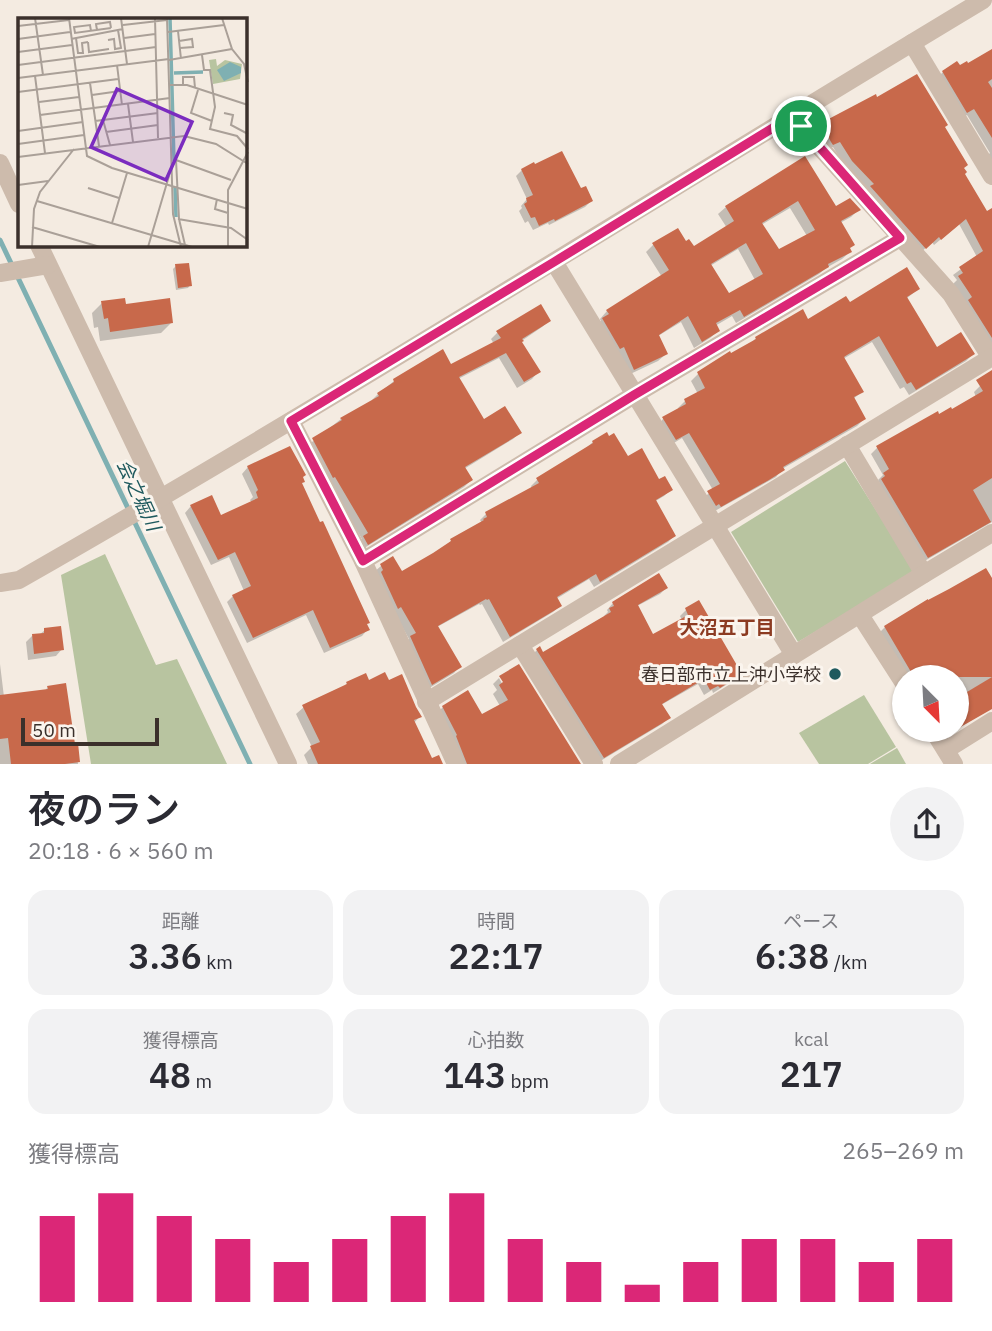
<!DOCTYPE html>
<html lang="ja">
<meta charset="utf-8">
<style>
body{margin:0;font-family:"IBM Plex Sans","Noto Sans JP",sans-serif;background:#f2f2f3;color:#2b2b33;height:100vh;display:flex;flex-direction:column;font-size:26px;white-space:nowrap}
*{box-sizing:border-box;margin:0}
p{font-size:23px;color:#7c7c81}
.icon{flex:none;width:38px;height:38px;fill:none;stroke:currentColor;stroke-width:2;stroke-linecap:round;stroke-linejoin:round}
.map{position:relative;height:764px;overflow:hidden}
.details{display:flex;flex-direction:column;background:#fff;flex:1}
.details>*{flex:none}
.needle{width:46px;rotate:156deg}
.controls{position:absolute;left:892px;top:665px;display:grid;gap:14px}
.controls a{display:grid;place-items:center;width:77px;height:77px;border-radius:50%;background:#fff;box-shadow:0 2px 5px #0004;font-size:35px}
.scale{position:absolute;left:21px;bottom:18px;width:138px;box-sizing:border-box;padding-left:7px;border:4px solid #3b302b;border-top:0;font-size:19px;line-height:24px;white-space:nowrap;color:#3b302b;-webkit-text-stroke:5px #fbf5ee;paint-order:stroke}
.pin{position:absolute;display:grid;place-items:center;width:60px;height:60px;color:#fff;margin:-30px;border:4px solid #fff;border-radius:50%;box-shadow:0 2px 7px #0007}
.round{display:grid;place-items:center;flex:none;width:74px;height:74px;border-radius:37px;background:#f2f2f3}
.headline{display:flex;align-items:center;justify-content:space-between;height:119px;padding:0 28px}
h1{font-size:38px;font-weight:600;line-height:52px}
.figures{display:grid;grid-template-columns:repeat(3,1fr);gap:10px;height:119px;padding:7px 28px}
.figures div{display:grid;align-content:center;border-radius:18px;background:#f2f2f3;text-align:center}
.figures b{font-size:35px;font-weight:600}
.figures small{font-size:19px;font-weight:400}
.figures p{font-size:19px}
.chart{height:196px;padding:14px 28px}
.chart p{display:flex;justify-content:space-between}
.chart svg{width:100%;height:126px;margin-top:7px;stroke:#db2777;stroke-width:6}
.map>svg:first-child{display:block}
</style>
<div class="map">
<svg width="992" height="764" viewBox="0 0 992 764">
<rect width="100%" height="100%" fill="#f4ebe1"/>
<g fill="#b8c4a0">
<path d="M845,461L915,572L798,642L731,532Z"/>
<path d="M105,554L156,665L177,659L227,764H91L61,575Z"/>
<path d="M864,695L896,747L868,764H819L799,733Z"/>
<path d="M897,748L906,764H870Z"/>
</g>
<g fill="#0003" fill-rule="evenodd">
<path d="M992,51V168L986,157L990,153L967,115L960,119L936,79L943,72L968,66Z"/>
<path d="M822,124L943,127L963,168V174L986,213L992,217V346L953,284L957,280L953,275L977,257L959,224L934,245L932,242L919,254L846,168L833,147L826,150L816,131Z"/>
<path d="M804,159L835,208L858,210L851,217L840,223L850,252L842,259L826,268L819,274L736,323L732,316L715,326L718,331L710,338L694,348L681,322L658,336L666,354L658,361L626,376L596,326L601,321L600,319L607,311L662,277L646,252L653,245L685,244L693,248L727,228L718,214L726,207ZM790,208L807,236L778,252L761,225ZM738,249L755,280L729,296L710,266Z"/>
<path d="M522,170L580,191L591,201L585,207L549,225L548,223L533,230L528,221L525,223L519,211L522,208L521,206L527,199L516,176Z"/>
<path d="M176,266L190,285L188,288L176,290L173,269Z"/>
<path d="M918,289L906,299L937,349L973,354L966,361L909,395L904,387L900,389L872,342L843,359L862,392L853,399L864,419L857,426L782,469L776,477L713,512L702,499L713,490L682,438L669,446L657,426L663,419L679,410L678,408L685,401L698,394L691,381L698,374L751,343L756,338L808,321L849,304Z"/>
<path d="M102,303L124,306L171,323L161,333L100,341L98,327L94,328L92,313Z"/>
<path d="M549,321L542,327L520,342L538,372L532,379L517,388L499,358L458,379L484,422L519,433L513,439L464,469L471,480L464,487L361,550L357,544L362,539L307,446L341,419L372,402V400L378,394L394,381L451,366L494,344L491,339L497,333Z"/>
<path d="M992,379V522L921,563L878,480L883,475L871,454L877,448L939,416L951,412L976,397L974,392L980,386Z"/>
<path d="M593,442L627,459L670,490L664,496L654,502L674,536L668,542L594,587L589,579L556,599L560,606L553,612L503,642L482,604L480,605L479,604L437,627L460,666L454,673L426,690L404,644L409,639L394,612L374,572L381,566L392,558L401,574L445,547L451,541L482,523L480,520L486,514L532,489L531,486L537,480L586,448Z"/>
<path d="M248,467L301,484L368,629L362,636L324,653L306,615L247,643L227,602L233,596L244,591L229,557L211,565L185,513L191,506L221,517L252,503L250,500L253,497L242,474Z"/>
<path d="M992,581V708L957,729V677H905L879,633L885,627Z"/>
<path d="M666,588L660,594L637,606L652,637L682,620L680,616L686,610L699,603L740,674L734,680L713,693L712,690L704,695L698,684L661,705L668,718L662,724L597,763L531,656L537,650L542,654L605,618L604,616L608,612L607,610L613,603Z"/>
<path d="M45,630L62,649L56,656L28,660L26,642L32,636L39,635Z"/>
<path d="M0,664L4,697L44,692L48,687L73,746L76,745L78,764H0Z"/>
<path d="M499,678L506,691L578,764H458L436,714L443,707L481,717L500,706L493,694L497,690L493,684Z"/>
<path d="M368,682L420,716L414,723L431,760L442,764H308L304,755L312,747L296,714L304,707L342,689L347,683Z"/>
<path d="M936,730H957L942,739Z"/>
</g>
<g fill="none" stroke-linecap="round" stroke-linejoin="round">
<path stroke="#7fb0b2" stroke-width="5" d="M0,240L250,764"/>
</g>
<g fill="#c8694b" fill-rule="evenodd">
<path d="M992,49V79L988,82L992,88V138L974,109L967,113L942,71L957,61L960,65L967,61L968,63Z"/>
<path d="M917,74L948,125L945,127L968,165L964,168L967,172L965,174L987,211L992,208V338L968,300L972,297L958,276L963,273L959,267L983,251L966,219L941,240L939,237L926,249L870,186L874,184L852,161L840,142L833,145L831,142L821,123L876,94L877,97Z"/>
<path d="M562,151L581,188L586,186L593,201L555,221L554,219L539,226L535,217L531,218L524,204L527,202L526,198L533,195L521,169L534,162L535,164Z"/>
<path d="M805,156L836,206L850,198L861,210L841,221L855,245L850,248L852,252L828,264L829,267L744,317L740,310L716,323L720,331L702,342L688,316L659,335L668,354L634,370L624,347L620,349L602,318L609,314L606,310L669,270L652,243L678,228L686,241L689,239L694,246L734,221L725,206ZM798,201L815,230L779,249L762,223ZM746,243L763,274L729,293L711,264Z"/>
<path d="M189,263L192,286L178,288L175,264Z"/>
<path d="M907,267L920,289L907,297L937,347L961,332L975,354L916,390L911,382L907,384L879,336L847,355L844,357L864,392L854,397L866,419L783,467L785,470L769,480L721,507L719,504L716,506L707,491L720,484L689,433L676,440L662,417L686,404L684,399L705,388L697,372L730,351L731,353L756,339L755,337L803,309L808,319L846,296L850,302Z"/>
<path d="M125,298L126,304L170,298L173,323L110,332L108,318L104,319L101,301Z"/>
<path d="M541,304L551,321L522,339L524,341L522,342L541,372L524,382L506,353L459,377L484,419L505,406L522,433L465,467L473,480L368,545L363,536L368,533L335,477L333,478L312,438L342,420L340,418L379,396L377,393L394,382L393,379L443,349L451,364L501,338L496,331Z"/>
<path d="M992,370V478L973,490L991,522L928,558L881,479L885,476L883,473L889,469L876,446L938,411L939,414L951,407L952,409L983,391L976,380Z"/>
<path d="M607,432L609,436L614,433L628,456L642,448L659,479L665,476L673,490L656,500L676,536L600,582L596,574L557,597L562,606L510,637L489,599L487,600L486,599L438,626L462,667L432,685L410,636L416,633L401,607L398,609L381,572L383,570L380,564L393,556L402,571L433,553L451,541L450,539L484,520L483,519L487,517L485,512L539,483L536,478L593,443L592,441Z"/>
<path d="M290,446L306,475L303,477L305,482L302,483L320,522L323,521L370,623L367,624L370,630L330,648L313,610L253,638L232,595L251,586L235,552L218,560L190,505L212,495L221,515L258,498L256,492L258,490L247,466Z"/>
<path d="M986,568L992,578V677H914L884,626L928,599V600L949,589Z"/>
<path d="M659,573L668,588L638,605L653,634L688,615L685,608L699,600L742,674L720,688L718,686L710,690L704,679L662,704L671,718L604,758L536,649L540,646L543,652L611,612L609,608L614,606L612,602Z"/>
<path d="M61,626L64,650L34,654L32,634L44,633V628Z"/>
<path d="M519,664L581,764H467L456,736L457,735L442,706L468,690L482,714L508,700L499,685L503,682L499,676Z"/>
<path d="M385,672L389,680L402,674L416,707L422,717L414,720L432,758L439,755L443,764H318L310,746L320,742L302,705L347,684L346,682L366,673L369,680Z"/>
<path d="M992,677V709L957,729V698Z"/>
<path d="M66,683L75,744L78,743L80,762L65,764H11L8,738L0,739V695L48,689L47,686Z"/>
</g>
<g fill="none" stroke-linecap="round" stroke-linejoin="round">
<g stroke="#cdbbac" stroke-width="18">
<path d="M912,43L992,176"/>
<path d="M794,115L801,126L951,294L991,358"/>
<path d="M0,163L19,204"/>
<path d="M39,245L288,764"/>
<path d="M554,262L794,655"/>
<path d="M0,273L48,265"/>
<path d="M291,421L363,561L456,764"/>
<path d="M847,445L924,574"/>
<path d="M363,561L634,395L900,238"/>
<path d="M0,583L19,580C345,394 662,193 983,0"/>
<path d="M860,615L905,685"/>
<path d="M520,645L594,764"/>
<path d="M426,702L992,357"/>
<path d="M933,730L954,764"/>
<path d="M946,750L992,721"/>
<path d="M619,764L924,574L992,533"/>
</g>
</g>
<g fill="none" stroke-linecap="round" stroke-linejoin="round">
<g stroke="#fff" stroke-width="14">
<path id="route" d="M794,115L801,126L900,238L634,395L363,561L291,421L554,262Z"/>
</g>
<use href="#route" stroke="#db2777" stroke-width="9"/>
</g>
<circle fill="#1f5a5e" stroke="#fbf5ee" stroke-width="2.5" cx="835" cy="674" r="7"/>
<g text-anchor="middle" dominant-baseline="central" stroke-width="6" stroke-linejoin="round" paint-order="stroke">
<g font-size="18" fill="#3b302b" stroke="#fbf5ee" text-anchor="end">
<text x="821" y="674">春日部市立上沖小学校</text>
</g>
<g font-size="19" font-style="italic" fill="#1f5a5e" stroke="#fbf5ee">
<text transform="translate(139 495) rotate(65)">会之堀川</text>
</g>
<g font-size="19" font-weight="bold" fill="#8c3b22" stroke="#fbf5ee">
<text x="727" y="627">大沼五丁目</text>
</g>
</g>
<g transform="translate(18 18)">
<rect width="229" height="229" fill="#f4ebe1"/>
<path d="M198,41L199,48L207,42L224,46L222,61L195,66L191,42Z" fill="#b8c4a0"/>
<path d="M212,44L223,49V55L206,63L199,52Z" fill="#7fb0b2"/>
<path fill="none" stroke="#7fb0b2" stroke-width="3.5" d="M152,0L156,143M156,55L185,54M157,169L158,199"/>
<path fill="none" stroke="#aaa098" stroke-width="2" d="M17,0L25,57M51,0L69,138L94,150L230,191M103,0L109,46M137,0L140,120M149,0L155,196L163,229M204,0L214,31L226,46L230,64M105,7L149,2M0,8L51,2M79,12L78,6L92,4L93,10M73,13L72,7L56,9L57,15L93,10M160,13L163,41M150,14L206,7M58,20L60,35H65L64,25L70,24M106,20L137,16M0,21L52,14M53,21L105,11M90,22L96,21L97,31L103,30L100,12M161,23L174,21L175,29L162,30M70,24L71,34L91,31M0,34L54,27M184,37L186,52H192L197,89L192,111L219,118L230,131M151,42L214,31M0,47L138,29M99,47L104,87M17,58L27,135M0,60L151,41M72,65L81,128M165,66V59H176L177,70M152,67H169L230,87M180,72L173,95L194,103M0,74L100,61M74,77L102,73M21,84L61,79M110,86L115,124M206,95L215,97L213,107L230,116M22,97L152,80M85,102L92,127M77,103L140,95M0,113L65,104M88,114L140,107M0,126L66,117M0,139L166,118L198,126L230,146M158,142L161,201L167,227M158,142L213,162M0,167L30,163M70,170L101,180M199,181L197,191L210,195M19,183L174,229M160,201L213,210L230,222M94,205L109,155M14,209L82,229M14,229L16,191L22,174L56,131M130,229L151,158M210,229V172L230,134"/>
<path fill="#7b2cbf" fill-opacity="0.15" stroke="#7b2cbf" stroke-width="3.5" d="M99,71L174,104L148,162L73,129Z"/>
<rect width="229" height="229" fill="none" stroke="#3b302b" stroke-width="3.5"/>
</g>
</svg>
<div class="controls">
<a><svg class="needle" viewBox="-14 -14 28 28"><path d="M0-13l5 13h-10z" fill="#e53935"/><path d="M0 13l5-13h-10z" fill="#7c7c81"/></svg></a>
</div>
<div class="scale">50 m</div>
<div class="pin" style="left:801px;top:126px;background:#1e9e55"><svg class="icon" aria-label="arrive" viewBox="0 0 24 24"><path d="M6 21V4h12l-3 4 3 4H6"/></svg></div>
</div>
<section class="details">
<div class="headline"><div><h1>夜のラン</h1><p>20:18 · 6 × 560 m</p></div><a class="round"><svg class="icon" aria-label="share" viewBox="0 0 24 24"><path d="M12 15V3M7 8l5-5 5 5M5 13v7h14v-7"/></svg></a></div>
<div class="figures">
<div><p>距離</p><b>3.36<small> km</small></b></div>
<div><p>時間</p><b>22:17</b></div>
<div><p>ペース</p><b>6:38<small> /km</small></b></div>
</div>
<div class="figures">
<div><p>獲得標高</p><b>48<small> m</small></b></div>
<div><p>心拍数</p><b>143<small> bpm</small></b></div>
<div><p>kcal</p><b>217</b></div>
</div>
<div class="chart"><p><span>獲得標高</span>265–269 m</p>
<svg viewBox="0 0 160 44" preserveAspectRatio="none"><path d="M5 44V14M15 44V6M25 44V14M35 44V22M45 44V30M55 44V22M65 44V14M75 44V6M85 44V22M95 44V30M105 44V38M115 44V30M125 44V22M135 44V22M145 44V30M155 44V22"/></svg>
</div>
</section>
